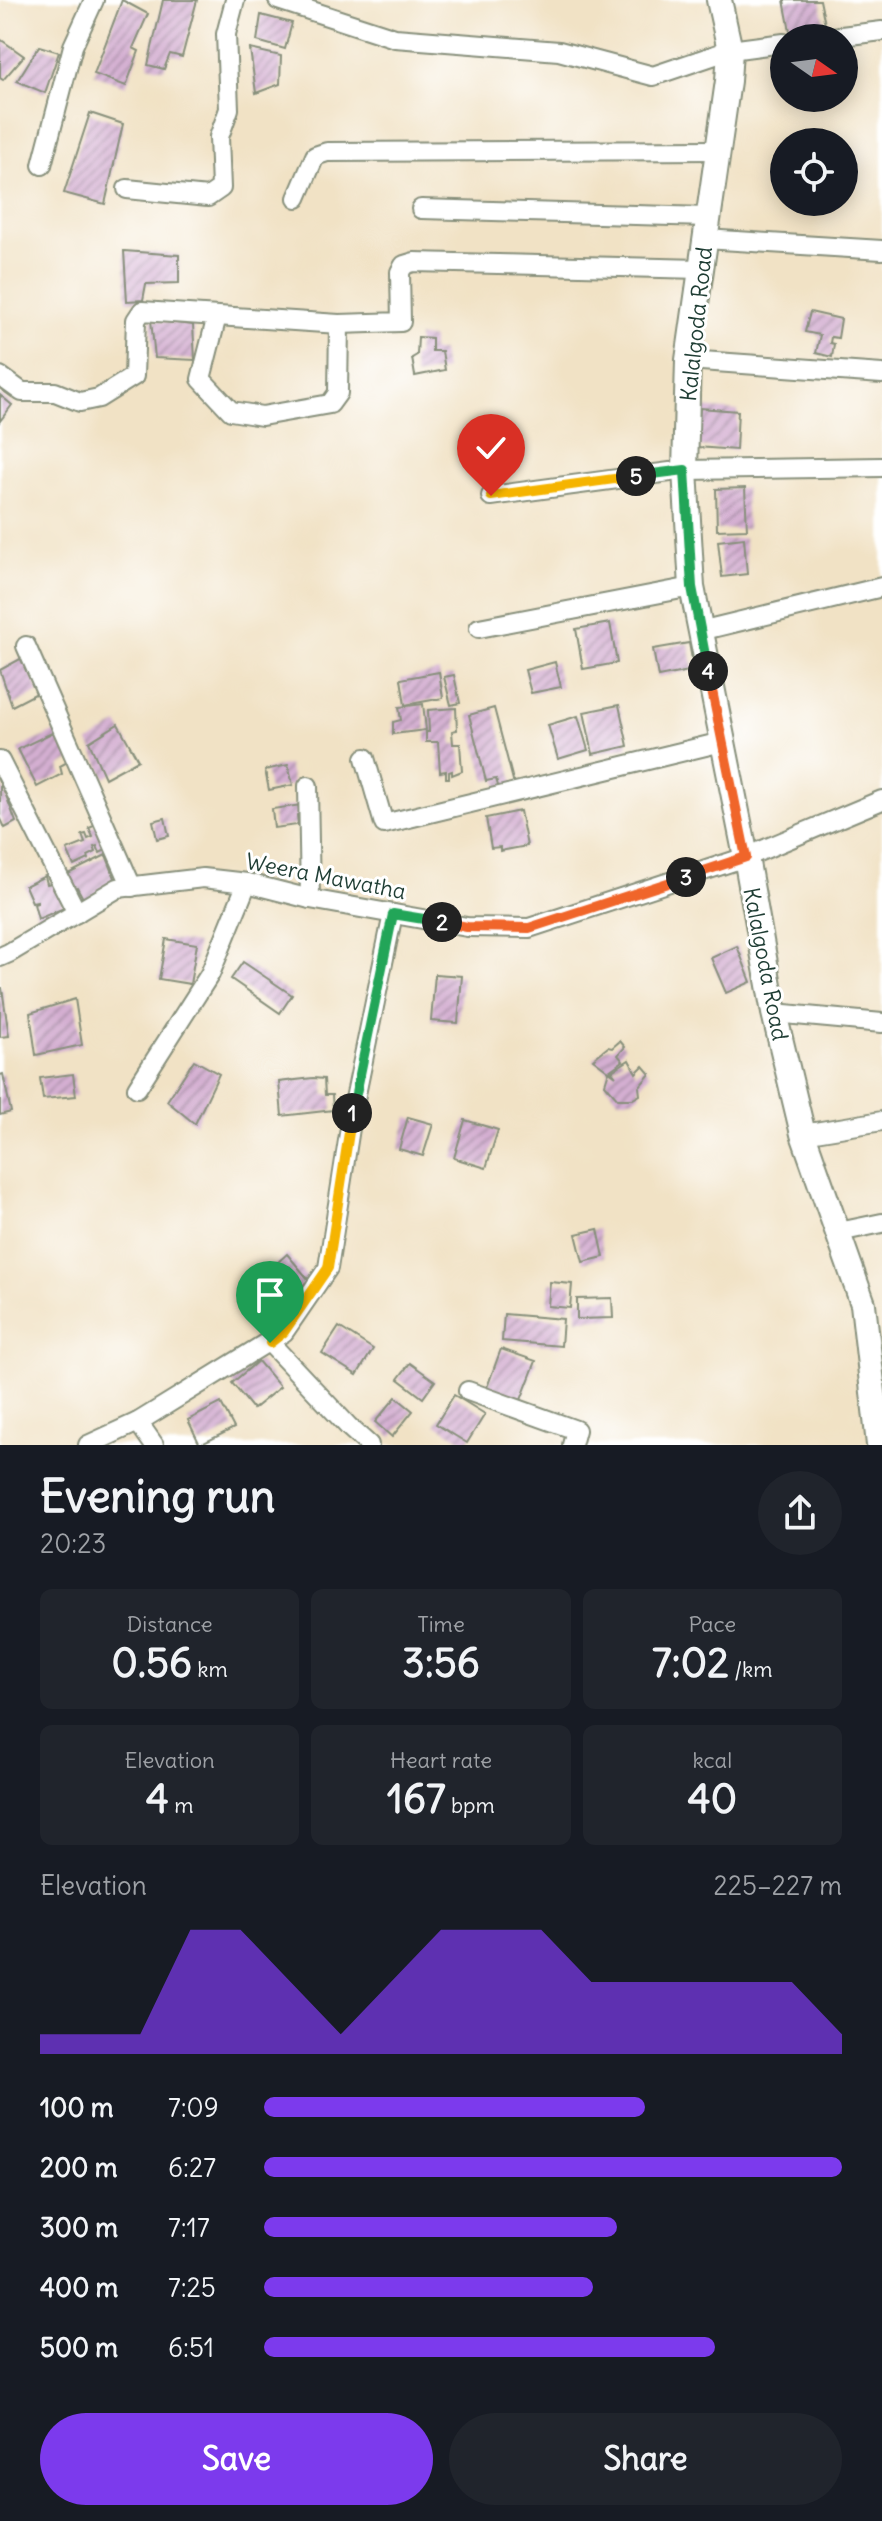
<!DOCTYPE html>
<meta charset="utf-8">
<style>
body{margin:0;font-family:Delius,sans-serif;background:#20242c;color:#f1f3f6;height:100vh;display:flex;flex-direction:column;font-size:30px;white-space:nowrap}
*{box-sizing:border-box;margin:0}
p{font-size:26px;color:#9ea1a6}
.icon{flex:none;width:44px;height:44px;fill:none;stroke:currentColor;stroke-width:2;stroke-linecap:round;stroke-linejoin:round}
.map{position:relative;height:1445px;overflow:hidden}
.drawer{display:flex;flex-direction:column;background:#171b24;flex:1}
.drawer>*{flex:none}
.needle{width:52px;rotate:104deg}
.fabs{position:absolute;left:770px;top:24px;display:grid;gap:16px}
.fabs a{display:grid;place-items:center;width:88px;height:88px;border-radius:50%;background:#171b24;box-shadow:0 4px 20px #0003;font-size:40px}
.pin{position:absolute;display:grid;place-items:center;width:68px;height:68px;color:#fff;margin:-82px -34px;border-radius:50% 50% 50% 0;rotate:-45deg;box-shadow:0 0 8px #0007}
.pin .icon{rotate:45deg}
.km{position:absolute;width:40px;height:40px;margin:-20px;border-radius:50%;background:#222;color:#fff;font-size:22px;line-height:40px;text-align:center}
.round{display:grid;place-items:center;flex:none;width:84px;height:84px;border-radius:42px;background:#20242c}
.headline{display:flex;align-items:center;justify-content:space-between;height:136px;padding:0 40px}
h1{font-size:44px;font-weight:700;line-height:60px}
.figures{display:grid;grid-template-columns:repeat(3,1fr);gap:12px;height:136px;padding:8px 40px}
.figures div{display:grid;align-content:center;border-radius:12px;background:#20242c;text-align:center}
.figures b{font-size:40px;font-weight:700}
.figures small{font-size:22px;font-weight:400}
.figures p{font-size:22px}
.chart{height:224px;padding:16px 40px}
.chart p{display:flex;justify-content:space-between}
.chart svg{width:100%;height:144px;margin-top:8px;fill:#7c3aed;opacity:.7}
.action{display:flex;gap:16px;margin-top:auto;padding:16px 40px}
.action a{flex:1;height:92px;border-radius:48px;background:#7c3aed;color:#fff;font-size:32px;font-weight:700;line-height:92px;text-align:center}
.action a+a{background:#20242c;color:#f1f3f6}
ul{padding:0 40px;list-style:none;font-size:26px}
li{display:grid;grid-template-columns:128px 96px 1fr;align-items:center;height:60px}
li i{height:20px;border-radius:10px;background:#7c3aed}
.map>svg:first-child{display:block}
</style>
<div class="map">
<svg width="882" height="1445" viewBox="0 0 882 1445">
<defs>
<pattern id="building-hatch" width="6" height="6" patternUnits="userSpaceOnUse" patternTransform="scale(2)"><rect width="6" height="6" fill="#d4afd1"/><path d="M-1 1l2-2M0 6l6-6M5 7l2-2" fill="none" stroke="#ab90aa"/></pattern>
</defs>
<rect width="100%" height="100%" fill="#fff"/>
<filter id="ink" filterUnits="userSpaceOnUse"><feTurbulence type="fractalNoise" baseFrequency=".0125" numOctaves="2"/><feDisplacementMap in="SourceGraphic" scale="16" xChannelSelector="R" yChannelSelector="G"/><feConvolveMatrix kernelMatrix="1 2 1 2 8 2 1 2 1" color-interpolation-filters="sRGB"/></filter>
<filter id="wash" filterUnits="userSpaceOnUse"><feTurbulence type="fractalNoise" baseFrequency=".006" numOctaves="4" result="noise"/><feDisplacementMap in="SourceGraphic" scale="32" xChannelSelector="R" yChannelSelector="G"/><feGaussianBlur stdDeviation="1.8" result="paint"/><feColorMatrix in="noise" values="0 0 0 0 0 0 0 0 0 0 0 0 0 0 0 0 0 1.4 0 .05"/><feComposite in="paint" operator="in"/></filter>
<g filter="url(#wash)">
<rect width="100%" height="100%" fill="#f1e2c5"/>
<g id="blocks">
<g fill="url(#building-hatch)">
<path d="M122,0L148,14L133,48L139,51L126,86L94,74Z"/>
<path d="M163,0H197L182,57L170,54L164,69L148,65Z"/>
<path d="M784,0H820L826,29L791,36Z"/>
<path d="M261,15L292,23L285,49L257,41Z"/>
<path d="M0,39L24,56L3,80L0,78Z"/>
<path d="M39,46L59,52L45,93L17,81Z"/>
<path d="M250,49L281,56L280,84L256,93Z"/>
<path d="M90,113L123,124L105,204L64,193Z"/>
<path d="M124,251L179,255V283L146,284L143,300L127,301Z"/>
<path d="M810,312L841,319L838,338L831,337L830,343L834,344L832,357L816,353L820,335L805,332Z"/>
<path d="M151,320L193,325L195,360L155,358Z"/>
<path d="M418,337L432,338V351H442L445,370L415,376L412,358L417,355Z"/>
<path d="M0,395L12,405L0,421Z"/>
<path d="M700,408L738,411L736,450L697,447Z"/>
<path d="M745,488L747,529L717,530L716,489Z"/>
<path d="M744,538L747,574L722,577L718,541Z"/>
<path d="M610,623L617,663L583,669L576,629Z"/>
<path d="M689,643L694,670L658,677L653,649Z"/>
<path d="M24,657L39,692L12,706L0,670Z"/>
<path d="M555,662L561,687L531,693L525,670Z"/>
<path d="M439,672L443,698L405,705L401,679Z"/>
<path d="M454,675L460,703L451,705L444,677Z"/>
<path d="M423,704L426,730L393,734V722L401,720L399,707Z"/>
<path d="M619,705L628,746L593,754L584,712Z"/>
<path d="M456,708L457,730L452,731L453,744H460L462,771L452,775V771L449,772V778H446V771L440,772L438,742H426V732H429L428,710Z"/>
<path d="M494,708L514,784L499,789L496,779L486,781L469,715Z"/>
<path d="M578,716L588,750L558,759L548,725Z"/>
<path d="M118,724L138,760L105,778L89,742Z"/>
<path d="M58,730L71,760L60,766L62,774L37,787L18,749Z"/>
<path d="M288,765L293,785L269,790L265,770Z"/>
<path d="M0,780L16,822L5,828L0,817Z"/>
<path d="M302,805L303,814L297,815L298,825L274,828L272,809Z"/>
<path d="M520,811L527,846L500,851V847L491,848L486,818Z"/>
<path d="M165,818L169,836L157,839L153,821Z"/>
<path d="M101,823L112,847L100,853L97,846L94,847L96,852L88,856L89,859L74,866L67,850L85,843L82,835L86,834L88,839L93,837L89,828Z"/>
<path d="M106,855L118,886L85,902L77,887L74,888L68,874Z"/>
<path d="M45,876L47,884L55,882L64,908L38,919L34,904L37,903V901L32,902L25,886Z"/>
<path d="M166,939L197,944L190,984L159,979Z"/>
<path d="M737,946L751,982L726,993L711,958Z"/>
<path d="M243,962L292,995L280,1013L231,979Z"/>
<path d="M435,974L462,976L458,1023L431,1021Z"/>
<path d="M0,988H2L9,1036L0,1037Z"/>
<path d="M75,999L82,1045L36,1055L30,1013Z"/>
<path d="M620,1041L625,1047L618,1055L623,1061L609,1071L593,1059L608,1047L612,1048Z"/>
<path d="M194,1060L219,1074L195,1124L167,1101Z"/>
<path d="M629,1060L636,1073L643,1066L650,1074L639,1087L640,1095L633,1099H618L605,1084L609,1071L616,1076L612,1071Z"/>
<path d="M3,1074L11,1112L0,1115V1075Z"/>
<path d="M73,1074L76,1096L43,1099L40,1078Z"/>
<path d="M313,1078L324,1079L325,1095H332L333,1110L282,1116L279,1082Z"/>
<path d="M408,1117L433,1124L423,1156L399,1149Z"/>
<path d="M465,1120L498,1130L486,1168L454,1158Z"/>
<path d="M598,1229L604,1257L583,1262L576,1234Z"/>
<path d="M287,1254L309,1280L300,1288L306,1296L296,1305L268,1271Z"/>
<path d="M550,1282L572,1284L570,1308L548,1306Z"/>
<path d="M612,1298L613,1318L577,1319V1299Z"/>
<path d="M504,1314L563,1319L561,1346L502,1341Z"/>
<path d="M339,1327L373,1349L357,1375L322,1353Z"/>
<path d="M501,1349L536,1361L519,1405L485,1393Z"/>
<path d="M258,1361L280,1387L253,1409L232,1383Z"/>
<path d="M410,1363L435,1381L423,1398L398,1379Z"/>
<path d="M454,1395L485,1414L467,1443L436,1424Z"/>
<path d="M396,1397L413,1411L392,1437L375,1422Z"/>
<path d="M221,1403L234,1428L200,1445L188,1420Z"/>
</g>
</g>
</g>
<g filter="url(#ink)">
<use href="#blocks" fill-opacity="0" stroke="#88907c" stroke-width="2"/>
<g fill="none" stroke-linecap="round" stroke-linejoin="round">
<g stroke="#88907c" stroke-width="22">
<g id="street">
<path d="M278,0L395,38L559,51L653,76L730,50L784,43"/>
<path d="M825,38L882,31"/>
<path d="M42,165L73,46L94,0"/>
<path d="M127,189L208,197L221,188L219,137L229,109L226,34L235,0"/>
<path d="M297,198L315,156L327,152L719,150"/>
<path d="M421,209L708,217"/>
<path d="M705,239L882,250"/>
<path d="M217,316L201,379L231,411L262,416L330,404L338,393L339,324"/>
<path d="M688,360L882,374"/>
<path d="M0,376L22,392H55L80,402L99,398L134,376L136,320L142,311L339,324L401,322L400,272L404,265L414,262L701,269"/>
<path d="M491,496L685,470L882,467"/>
<path d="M479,628L692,587"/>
<path d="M700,631L882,587"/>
<path d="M26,646L132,887"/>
<path d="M365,758L384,824L722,742"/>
<path d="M0,761L77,913"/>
<path d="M308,786L310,899"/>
<path d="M0,957L9,953L118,888L203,878L247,883L310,899L467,927L529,928L746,857L882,800"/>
<path d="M774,1013L882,1023"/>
<path d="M137,1088L210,974L247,883"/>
<path d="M803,1134L882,1121"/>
<path d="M839,1232L882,1223"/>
<path d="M270,1343L349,1427L369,1445"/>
<path d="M468,1391L576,1430L572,1445"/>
<path d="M138,1422L154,1445"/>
<path d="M88,1445L138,1422L284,1332L328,1268L353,1109L393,914"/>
</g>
</g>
<g stroke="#88907c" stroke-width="28">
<path id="secondary" d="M719,0L730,50L728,81L688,360L685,470L692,587L746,857L774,1013L803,1134L863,1304L879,1445"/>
</g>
<use href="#street" stroke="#fff" stroke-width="18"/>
<use href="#secondary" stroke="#fff" stroke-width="24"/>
</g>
</g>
<g fill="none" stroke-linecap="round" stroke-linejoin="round" filter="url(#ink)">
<g stroke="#fff" stroke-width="16">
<path id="split-1" d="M270,1343L284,1332L328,1268L352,1113"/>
</g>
<g stroke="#fff" stroke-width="16">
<path id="split-2" d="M352,1113L393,914L442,922"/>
</g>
<g stroke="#fff" stroke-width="16">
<path id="split-3" d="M442,922L467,927L529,928L686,877"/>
</g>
<g stroke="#fff" stroke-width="16">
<path id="split-4" d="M686,877L746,857L708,671"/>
</g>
<g stroke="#fff" stroke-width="16">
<path id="split-5" d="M636,476L685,470L692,587L708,671"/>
</g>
<g stroke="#fff" stroke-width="16">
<path id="split-6" d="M491,496L636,476"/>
</g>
<use href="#split-1" stroke="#f5b400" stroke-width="10"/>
<use href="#split-2" stroke="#22a559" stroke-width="10"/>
<use href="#split-3" stroke="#f0652b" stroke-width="10"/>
<use href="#split-4" stroke="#f0652b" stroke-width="10"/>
<use href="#split-5" stroke="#22a559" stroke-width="10"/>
<use href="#split-6" stroke="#f5b400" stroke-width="10"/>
</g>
<g text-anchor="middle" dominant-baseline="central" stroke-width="6" stroke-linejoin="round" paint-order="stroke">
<g font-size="22" fill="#1f3d34" stroke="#fff">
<text transform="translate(696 324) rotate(-84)">Kalalgoda Road</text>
<text transform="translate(326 876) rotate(11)">Weera Mawatha</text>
<text transform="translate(766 964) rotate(79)">Kalalgoda Road</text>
</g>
</g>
</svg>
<div class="fabs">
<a><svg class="needle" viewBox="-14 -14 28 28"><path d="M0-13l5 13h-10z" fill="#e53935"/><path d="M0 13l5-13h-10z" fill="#9ea1a6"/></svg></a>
<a><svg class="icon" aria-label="locate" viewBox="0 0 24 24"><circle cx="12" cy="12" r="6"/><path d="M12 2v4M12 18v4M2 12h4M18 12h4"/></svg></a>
</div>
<div class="pin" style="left:270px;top:1343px;background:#1e9e55"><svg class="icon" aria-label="arrive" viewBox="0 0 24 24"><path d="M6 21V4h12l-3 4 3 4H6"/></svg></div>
<div class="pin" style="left:491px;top:496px;background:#d93025"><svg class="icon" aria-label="check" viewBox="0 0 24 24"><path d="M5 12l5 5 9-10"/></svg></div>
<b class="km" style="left:352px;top:1113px">1</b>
<b class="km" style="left:442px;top:922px">2</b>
<b class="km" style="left:686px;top:877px">3</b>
<b class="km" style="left:708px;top:671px">4</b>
<b class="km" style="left:636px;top:476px">5</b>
</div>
<section class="drawer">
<div class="headline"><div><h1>Evening run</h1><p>20:23</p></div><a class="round"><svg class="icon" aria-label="share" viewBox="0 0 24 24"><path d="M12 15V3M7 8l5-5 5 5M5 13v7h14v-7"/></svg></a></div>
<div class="figures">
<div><p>Distance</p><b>0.56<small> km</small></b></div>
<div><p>Time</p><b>3:56</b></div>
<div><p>Pace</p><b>7:02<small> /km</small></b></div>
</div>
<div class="figures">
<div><p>Elevation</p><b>4<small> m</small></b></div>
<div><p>Heart rate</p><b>167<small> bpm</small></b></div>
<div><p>kcal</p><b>40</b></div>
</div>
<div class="chart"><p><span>Elevation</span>225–227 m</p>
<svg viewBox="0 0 160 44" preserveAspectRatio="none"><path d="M0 44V38L10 38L20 38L30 6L40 6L50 22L60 38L70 22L80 6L90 6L100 6L110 22L120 22L130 22L140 22L150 22L160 38V44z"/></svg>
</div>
<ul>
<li><b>100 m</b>7:09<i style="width:66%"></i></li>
<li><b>200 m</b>6:27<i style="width:100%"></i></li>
<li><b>300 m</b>7:17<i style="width:61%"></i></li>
<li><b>400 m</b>7:25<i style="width:57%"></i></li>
<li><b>500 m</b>6:51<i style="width:78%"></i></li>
</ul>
<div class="action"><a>Save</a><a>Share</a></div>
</section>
